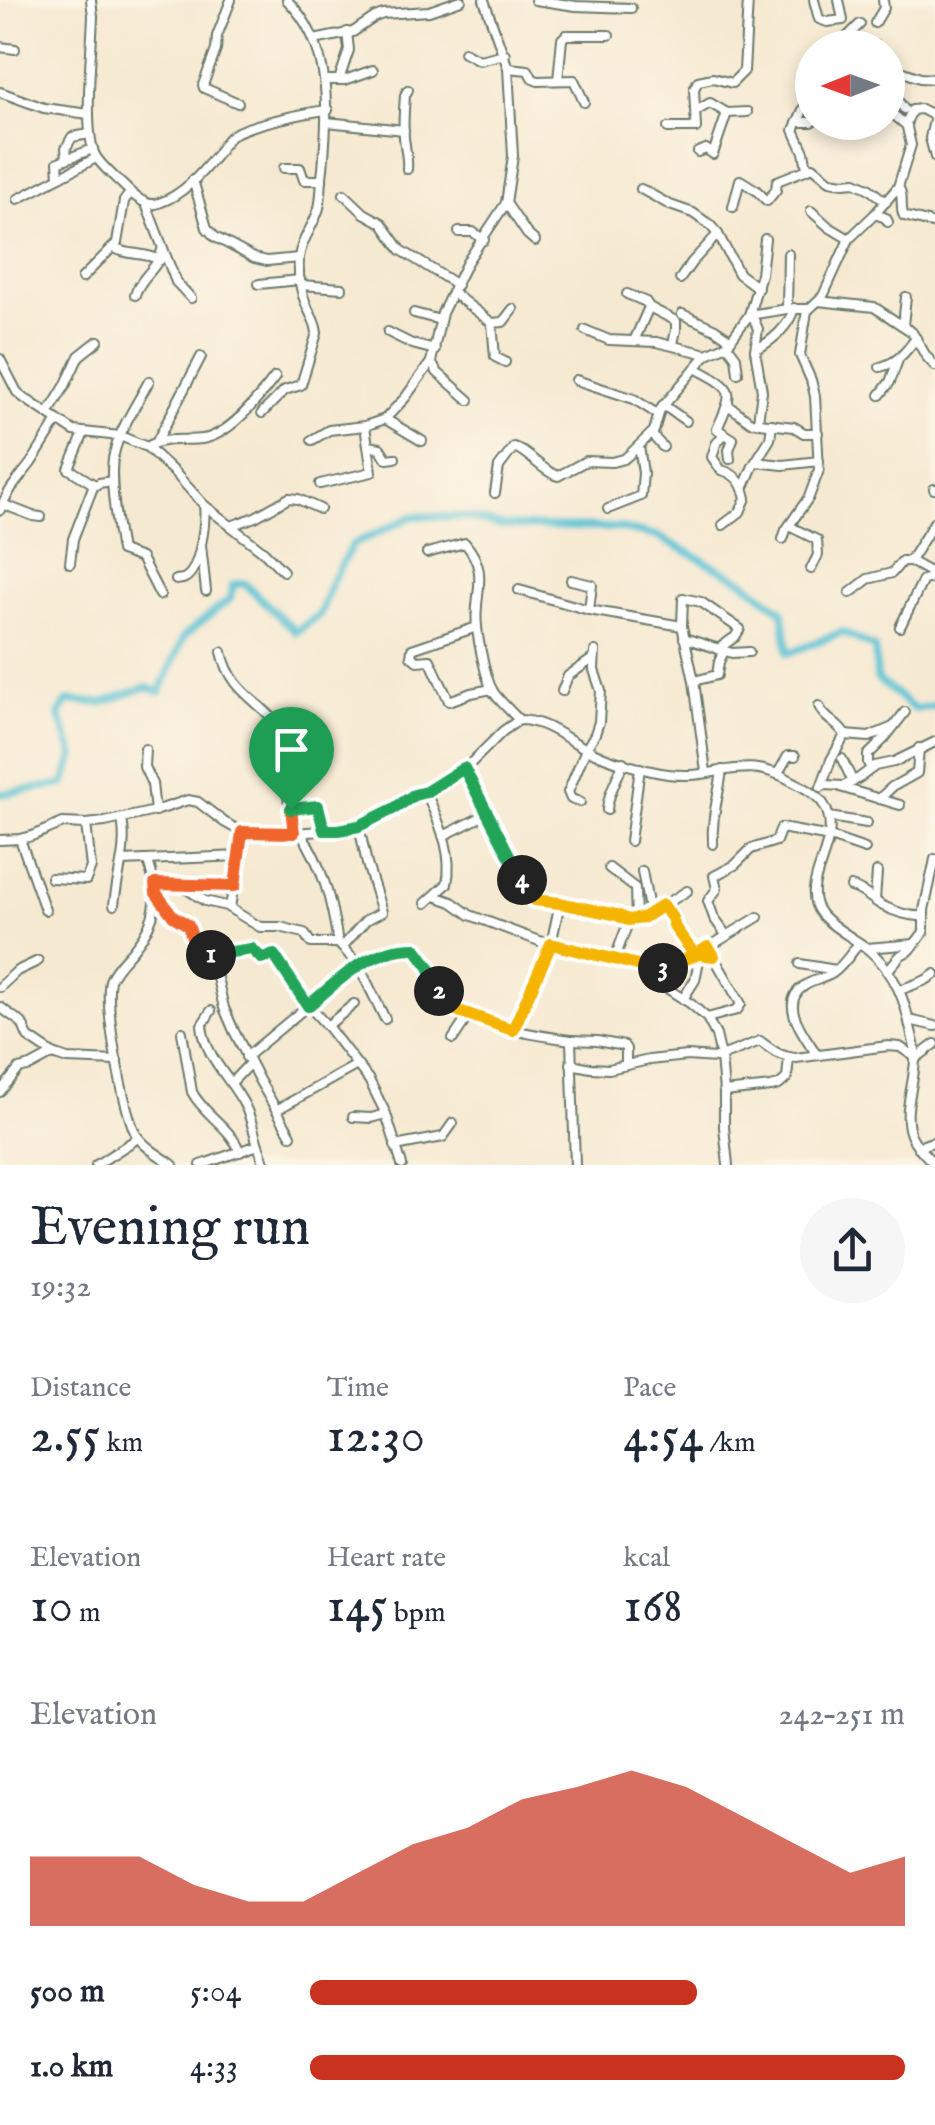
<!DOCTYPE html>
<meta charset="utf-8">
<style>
body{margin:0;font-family:"IM FELL English",serif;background:#f6f6f7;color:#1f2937;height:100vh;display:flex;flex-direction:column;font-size:38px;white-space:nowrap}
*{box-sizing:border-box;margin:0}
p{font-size:32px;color:#747a83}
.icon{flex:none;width:55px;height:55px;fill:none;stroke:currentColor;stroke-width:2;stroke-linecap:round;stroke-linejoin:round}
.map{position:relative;height:1165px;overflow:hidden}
.side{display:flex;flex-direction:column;background:#fff;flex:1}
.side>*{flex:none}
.needle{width:65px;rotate:269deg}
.controls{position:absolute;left:795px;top:30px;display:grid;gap:20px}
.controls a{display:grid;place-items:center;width:110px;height:110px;border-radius:50%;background:#fff;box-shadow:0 5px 15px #0003;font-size:50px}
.pin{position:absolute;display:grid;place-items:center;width:85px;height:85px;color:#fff;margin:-102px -42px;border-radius:50% 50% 50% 0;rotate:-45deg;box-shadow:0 0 10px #0007}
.pin .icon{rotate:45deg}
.km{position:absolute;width:50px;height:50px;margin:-25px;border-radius:50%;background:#222;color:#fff;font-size:28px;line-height:50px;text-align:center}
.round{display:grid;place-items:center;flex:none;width:105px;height:105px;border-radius:52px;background:#f6f6f7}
.headline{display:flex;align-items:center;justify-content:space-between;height:170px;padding:0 30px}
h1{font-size:55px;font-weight:600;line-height:75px}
.stats{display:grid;grid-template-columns:repeat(3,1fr);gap:15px;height:170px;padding:10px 30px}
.stats div{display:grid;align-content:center}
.stats b{font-size:50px;font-weight:600}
.stats small{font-size:28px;font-weight:400}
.stats p{font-size:28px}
.chart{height:280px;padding:20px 30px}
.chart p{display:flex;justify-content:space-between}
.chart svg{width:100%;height:180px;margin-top:10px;fill:#c8321e;opacity:.7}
ul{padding:0 30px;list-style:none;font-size:32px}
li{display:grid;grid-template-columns:160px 120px 1fr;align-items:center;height:75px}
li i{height:25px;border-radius:12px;background:#c8321e}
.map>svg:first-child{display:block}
</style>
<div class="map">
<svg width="935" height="1165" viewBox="0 0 935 1165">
<rect width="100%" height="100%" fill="#fcf5e5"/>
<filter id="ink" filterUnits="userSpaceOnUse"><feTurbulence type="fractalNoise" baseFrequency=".01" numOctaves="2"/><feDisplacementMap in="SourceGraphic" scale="20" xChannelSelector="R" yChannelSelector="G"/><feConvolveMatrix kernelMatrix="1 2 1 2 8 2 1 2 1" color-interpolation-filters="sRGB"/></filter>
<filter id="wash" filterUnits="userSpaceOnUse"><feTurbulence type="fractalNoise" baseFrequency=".0048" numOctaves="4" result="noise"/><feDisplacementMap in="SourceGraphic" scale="40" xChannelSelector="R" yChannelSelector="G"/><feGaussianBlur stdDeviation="2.25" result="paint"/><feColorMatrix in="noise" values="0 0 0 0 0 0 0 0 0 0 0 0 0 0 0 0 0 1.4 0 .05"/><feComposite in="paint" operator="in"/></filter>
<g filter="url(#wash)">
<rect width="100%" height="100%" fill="#f6e9d1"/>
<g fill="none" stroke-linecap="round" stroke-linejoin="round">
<path stroke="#58c1d4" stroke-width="8" d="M0,794L64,784L74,756L59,714L68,701L102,703L146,687L160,692L184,636L230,599L233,585L244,583L296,632L320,614L333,579L352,545L413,516L465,517L503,526L617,528L657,536L745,582L783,612L788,653L843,632L875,648L877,679L914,709L935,706"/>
</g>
</g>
<g filter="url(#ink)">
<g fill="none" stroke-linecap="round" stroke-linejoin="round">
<g stroke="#6a796b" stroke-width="12">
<g id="minor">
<path d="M91,0L93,16C92,49 83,128 95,155C100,165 117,179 126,188C134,196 147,208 159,203C183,195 202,173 217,154C221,148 226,140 231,136C244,125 309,112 328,110"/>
<path d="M231,0L217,36L216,50L203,85L204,88L238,103"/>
<path d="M535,0L576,6L631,8"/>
<path d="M814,0L819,19L827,22L843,20L839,0"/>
<path d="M875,23L884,8L883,0"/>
<path d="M314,40L353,32L375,17L383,14L429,11L461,0"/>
<path d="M0,47L15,49"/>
<path d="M836,48L860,24"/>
<path d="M875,48L876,46"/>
<path d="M464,52L479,60L505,54"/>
<path d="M508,68L528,70L533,79L538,81L574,80L584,102"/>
<path d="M901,71L920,78L935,79"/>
<path d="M325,80H345L373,70"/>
<path d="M339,80L349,50L347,32"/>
<path d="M558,80L562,39L566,35H609"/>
<path d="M888,87L904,109"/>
<path d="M0,92L44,108L89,114"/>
<path d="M888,110L907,126"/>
<path d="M696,111L710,103L727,113L747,112"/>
<path d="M327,122L404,130"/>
<path d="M797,122H812"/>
<path d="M668,128H696L694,89L698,81L713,78L732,83L744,71L748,0"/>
<path d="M698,152L706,149L713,154L727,113"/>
<path d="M67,158L66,148L72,137L90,134"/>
<path d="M284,168H300L304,180H322"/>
<path d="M807,168L804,152L794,130L812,90"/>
<path d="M407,169C408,160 406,154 405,145C402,129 404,111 405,95L408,90"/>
<path d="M59,177L58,162L93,149"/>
<path d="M193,180L207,228L215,237L254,258L267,261L299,258"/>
<path d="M898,187C905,196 899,207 904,216L935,224"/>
<path d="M641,189L670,205L693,213L710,225L718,234L739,274L758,288"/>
<path d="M344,194L364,213L382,223L401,250L457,285"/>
<path d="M18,199L96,158"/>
<path d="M506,203L527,234L535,241"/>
<path d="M146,204L176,282L191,298"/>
<path d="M733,207L740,180L756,190L767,201L776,190L777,181L813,167L830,181L844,183L855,182L868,188L886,202"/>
<path d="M811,211L829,227L849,239"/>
<path d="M875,214L886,218L888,222"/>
<path d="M459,232H473L484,240"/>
<path d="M114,248C129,256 145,252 160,260"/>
<path d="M82,278L117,243L124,201L130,193"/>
<path d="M680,279L692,262L718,234"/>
<path d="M259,284L300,280"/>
<path d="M301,285L342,288"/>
<path d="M453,293L492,323L503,322L513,309"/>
<path d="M627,294L646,302L649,307L634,341"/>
<path d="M135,295C140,277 158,269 162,250"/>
<path d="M818,301L874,307L912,332L926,356L935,366"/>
<path d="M649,307L676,321V330L673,344"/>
<path d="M787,309L788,254"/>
<path d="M414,313L440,320"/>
<path d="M682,314L715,329L731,340"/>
<path d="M749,315L761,274L765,239"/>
<path d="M752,315L758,329L755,350L762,391L758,421"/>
<path d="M492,323L495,357L505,362"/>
<path d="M903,325L906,297"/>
<path d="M585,330L609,340L656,342L707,354"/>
<path d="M388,332L412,344L435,350"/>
<path d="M727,345L736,357L738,373"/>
<path d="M755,350C771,342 790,326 794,308"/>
<path d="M0,359L17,392L24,398L74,431L120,436L147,447L175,473L204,505C206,522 200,570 185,578C182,580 179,579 176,580"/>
<path d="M431,362L437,372L469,400"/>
<path d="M880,367C897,363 906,352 916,338"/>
<path d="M695,368C735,389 735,389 717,429L733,439L729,450L730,459"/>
<path d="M576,380L634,399L657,414"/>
<path d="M149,381C137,404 120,428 114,454C108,476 117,527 121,551L141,558L160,595"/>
<path d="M880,395L890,382L898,360"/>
<path d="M663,405L686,421"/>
<path d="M728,405L751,422L794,427L804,433H818"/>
<path d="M262,413L285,390L301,385L317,333C316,321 310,315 306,304C300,290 298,273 299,258C301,239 314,226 319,208C322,195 321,182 323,169C328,111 333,45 287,0"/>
<path d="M48,414L65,386L79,356L98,341"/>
<path d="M385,419L422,441"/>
<path d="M84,433L69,469L95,485"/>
<path d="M651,434L663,447"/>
<path d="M312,440L329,430L365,426L385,419L405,398L431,362L442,313L467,262L506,203L513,156L508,68L484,0"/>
<path d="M157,441L201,357"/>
<path d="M369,446L380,448L387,459L395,458"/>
<path d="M147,447C163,437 183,441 202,439C229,436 259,398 275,377"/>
<path d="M756,462L783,465L819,461"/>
<path d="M320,484L372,472L365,426"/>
<path d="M743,489L753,466L770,439L772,424"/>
<path d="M934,489H935"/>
<path d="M495,493L499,467L514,447C530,453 542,471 558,476L586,461L612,462L624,459L631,453L654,431L660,410L707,354L727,345L749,315L787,309H808"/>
<path d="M2,504L33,516L41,517"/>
<path d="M204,505L264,552L283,571"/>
<path d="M608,509L641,496L643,473L639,446"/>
<path d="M0,510C7,491 19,479 31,463C40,450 48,435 57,422"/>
<path d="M723,525L740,512L746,498C743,484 735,473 721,470L712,457L716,444L724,434"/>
<path d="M231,526L255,517L289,498L298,499L320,509"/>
<path d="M789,526L817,540L818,555L811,569"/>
<path d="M783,539L786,530L809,497L819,470L815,396L811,380L800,355L807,311L823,296L849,239L875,214L898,187L911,145L906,123L912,110L921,109L935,116L930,138L935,157"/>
<path d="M201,545L206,591"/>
<path d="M427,553L465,543C491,574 473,593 477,627C478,641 486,678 492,690C499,701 510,710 519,720"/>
<path d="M910,561L935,521"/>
<path d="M70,563L73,539L93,487L99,483L112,481"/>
<path d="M571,580L592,585L589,610"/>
<path d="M519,590L589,610L682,626L694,681L706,772"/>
<path d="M850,593L868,579L892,573L902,561H910L935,575"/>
<path d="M682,626L683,598L701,602L740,629L735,637L718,649"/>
<path d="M477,627L412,649L411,656L417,661L430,660L449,701L471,693L492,689"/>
<path d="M900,627L923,580L935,577"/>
<path d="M684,638L732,653L749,652"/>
<path d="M222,652C232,699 271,703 286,739C293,755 289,770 288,786C287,801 292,818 294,833"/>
<path d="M694,681L717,675L719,662L724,651"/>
<path d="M562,691L568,676L594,658"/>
<path d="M819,706C824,720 838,722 845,735"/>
<path d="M145,749L144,767L152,784L155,811"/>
<path d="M842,759L853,782"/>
<path d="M465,769L476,795L531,897L539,902L560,903L626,918L628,923L615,958"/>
<path d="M871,769L868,763V755L884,739L905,712"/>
<path d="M778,773L788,756H795"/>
<path d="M824,785L844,786L859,778L875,766L894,762L935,742"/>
<path d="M821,787L831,760L845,735L869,737L893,727"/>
<path d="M840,787L900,805"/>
<path d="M879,799L892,787L917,773L919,748"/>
<path d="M580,802L571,799L568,792L586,749L595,734L599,722L601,691L594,670L595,651"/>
<path d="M291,809L318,807L324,830"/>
<path d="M607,810C608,792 618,779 623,762"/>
<path d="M829,817L867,823"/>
<path d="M300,832C323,865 332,904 338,943"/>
<path d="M443,836L487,814"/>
<path d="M20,839L45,910"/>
<path d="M0,840L20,839L32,836L63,823L86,824L105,822L155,811L188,800L198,802L224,822L242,832L294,833L349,829L375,819L415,795L426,792L465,769L503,731L519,720C548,720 570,743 595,753C614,762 647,771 668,774C719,781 741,752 794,782C805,788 817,794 824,805C846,842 796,883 821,914C832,927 850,936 864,946C889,965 903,993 909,1022C911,1032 915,1043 915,1052C917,1079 901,1110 911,1135C916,1147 927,1156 935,1165"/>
<path d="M630,841L640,768"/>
<path d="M713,844C711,817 719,796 722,770"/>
<path d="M122,861L240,856"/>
<path d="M148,861C159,895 159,918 135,947C127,958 117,965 111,978C102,998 124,1116 137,1136C146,1149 161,1156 173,1165"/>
<path d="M609,868L635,888L636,919"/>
<path d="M642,871L650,914"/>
<path d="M51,878L86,880L91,867L86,824"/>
<path d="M155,884L235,886"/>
<path d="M179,884L205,901L226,906L260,927H280L304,933L311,943H338L358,964L385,1019"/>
<path d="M851,887C863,890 870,898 881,905C893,911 910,917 924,916"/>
<path d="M156,893L173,916L188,925L191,937L212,956L224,1008L234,1031L259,1080L291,1135"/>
<path d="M435,896L452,902L470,915L539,941L615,958L646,968L668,989L691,1004L707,1018L716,1035L721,1057L724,1092V1127L728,1165"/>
<path d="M875,900L877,872"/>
<path d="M426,903L447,884C454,852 438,821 426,792"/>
<path d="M114,905C117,875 128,849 122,819"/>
<path d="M663,905L672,918L675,928L695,955"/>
<path d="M230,908L242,832"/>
<path d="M628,920L643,918L687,891"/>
<path d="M726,935L714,918L708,901L717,889L714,876L735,865L751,849L776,841L781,828L830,837L865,849"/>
<path d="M343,946L366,920L382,912L367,864L359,826"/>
<path d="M867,948L915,944"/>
<path d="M212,956L252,949L259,957L270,955L276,957L300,996L327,1026L369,1080L386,1114L402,1165"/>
<path d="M800,964L836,970"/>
<path d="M887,971L901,955L910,950L924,932V910L935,859"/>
<path d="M656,978L666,965L694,956L758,917"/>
<path d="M0,987L17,971L38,961"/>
<path d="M900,990L926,980L935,974"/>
<path d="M683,999L695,980L701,951"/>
<path d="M0,1007L22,1023L28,1037L53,1054L68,1059L117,1061"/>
<path d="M707,1018L737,1010L741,1004L708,947"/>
<path d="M909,1020L935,1026"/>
<path d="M327,1026L354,1004"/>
<path d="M513,1031L551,944L560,903"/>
<path d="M182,1032L192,1092C204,1115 230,1126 240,1152"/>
<path d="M453,1039L469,1015"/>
<path d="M571,1040L597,1041L624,1046L626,1049V1065"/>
<path d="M817,1055C806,1037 777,1004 804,986C812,980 824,979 833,973C844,965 851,953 859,943"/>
<path d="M246,1057L358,964L399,950L415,949C429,963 432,982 444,997C468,1026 535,1035 571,1040L575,1165"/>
<path d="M915,1059L935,1044"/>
<path d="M571,1064L591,1068L609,1069L649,1060L687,1056L716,1058L760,1041C773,1051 779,1056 796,1058L888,1046L900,1047L915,1057"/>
<path d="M231,1083L250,1063"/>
<path d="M0,1092L19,1069L31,1066L53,1054"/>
<path d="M724,1092L771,1087L779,1085L787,1078L789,1057"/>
<path d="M278,1109L357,1065"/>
<path d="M353,1117L371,1118L386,1114"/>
<path d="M258,1145L265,1165"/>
<path d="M395,1146L443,1137L453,1123"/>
<path d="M918,1147L935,1141"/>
<path d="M96,1165L138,1138"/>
<path d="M201,1165L258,1145C254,1132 251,1118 245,1106C231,1078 205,1058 202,1025L211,1011"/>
</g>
</g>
<use href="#minor" stroke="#fff" stroke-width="8"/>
</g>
</g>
<g fill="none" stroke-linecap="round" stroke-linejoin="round" filter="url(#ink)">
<g stroke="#fff" stroke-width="20">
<path id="split-1" d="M211,955L192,937L188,925L173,916L156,893L155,884L235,886L242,832L294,833L291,809"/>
</g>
<g stroke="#fff" stroke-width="20">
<path id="split-2" d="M211,955L252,949L261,958L274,955L308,1006C341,979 369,948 415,948L429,967L439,991"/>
</g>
<g stroke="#fff" stroke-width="20">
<path id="split-3" d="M439,991L456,1010L513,1030L551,944L634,964L646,968L656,978L663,968"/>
</g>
<g stroke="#fff" stroke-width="20">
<path id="split-4" d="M522,880L534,900L560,903L617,915L628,920L643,918L663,905L672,918L675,928L695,955L701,952L700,954L714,956L708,947C703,950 699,953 694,956L663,968"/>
</g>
<g stroke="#fff" stroke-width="20">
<path id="split-5" d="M291,809L318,806L324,830H339L359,826L395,808L414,795L426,792L464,768L522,880"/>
</g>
<use href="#split-1" stroke="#f0652b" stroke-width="12"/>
<use href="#split-2" stroke="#22a559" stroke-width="12"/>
<use href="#split-3" stroke="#f5b400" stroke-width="12"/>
<use href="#split-4" stroke="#f5b400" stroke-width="12"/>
<use href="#split-5" stroke="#22a559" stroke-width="12"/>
</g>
</svg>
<div class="controls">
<a><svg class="needle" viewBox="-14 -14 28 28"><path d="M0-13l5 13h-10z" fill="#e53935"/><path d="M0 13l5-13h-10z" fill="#747a83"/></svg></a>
</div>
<div class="pin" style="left:291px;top:809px;background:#1e9e55"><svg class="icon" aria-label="arrive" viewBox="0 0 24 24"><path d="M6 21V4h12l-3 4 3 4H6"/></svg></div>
<b class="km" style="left:211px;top:955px">1</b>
<b class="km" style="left:439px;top:991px">2</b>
<b class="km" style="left:663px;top:968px">3</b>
<b class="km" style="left:522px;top:880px">4</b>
</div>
<section class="side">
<div class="headline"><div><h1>Evening run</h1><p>19:32</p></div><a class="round"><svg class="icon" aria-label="share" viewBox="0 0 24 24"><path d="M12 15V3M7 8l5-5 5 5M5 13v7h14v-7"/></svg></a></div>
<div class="stats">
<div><p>Distance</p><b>2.55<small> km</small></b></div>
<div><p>Time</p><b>12:30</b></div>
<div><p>Pace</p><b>4:54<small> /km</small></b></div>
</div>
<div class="stats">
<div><p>Elevation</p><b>10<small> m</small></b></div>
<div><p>Heart rate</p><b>145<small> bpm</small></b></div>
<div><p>kcal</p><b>168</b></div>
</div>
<div class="chart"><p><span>Elevation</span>242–251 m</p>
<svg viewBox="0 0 160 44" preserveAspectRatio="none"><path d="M0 44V27L10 27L20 27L30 34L40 38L50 38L60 31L70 24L80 20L90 13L100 10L110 6L120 10L130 17L140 24L150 31L160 27V44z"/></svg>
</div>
<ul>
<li><b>500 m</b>5:04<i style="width:65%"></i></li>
<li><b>1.0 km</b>4:33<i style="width:100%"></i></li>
</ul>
</section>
